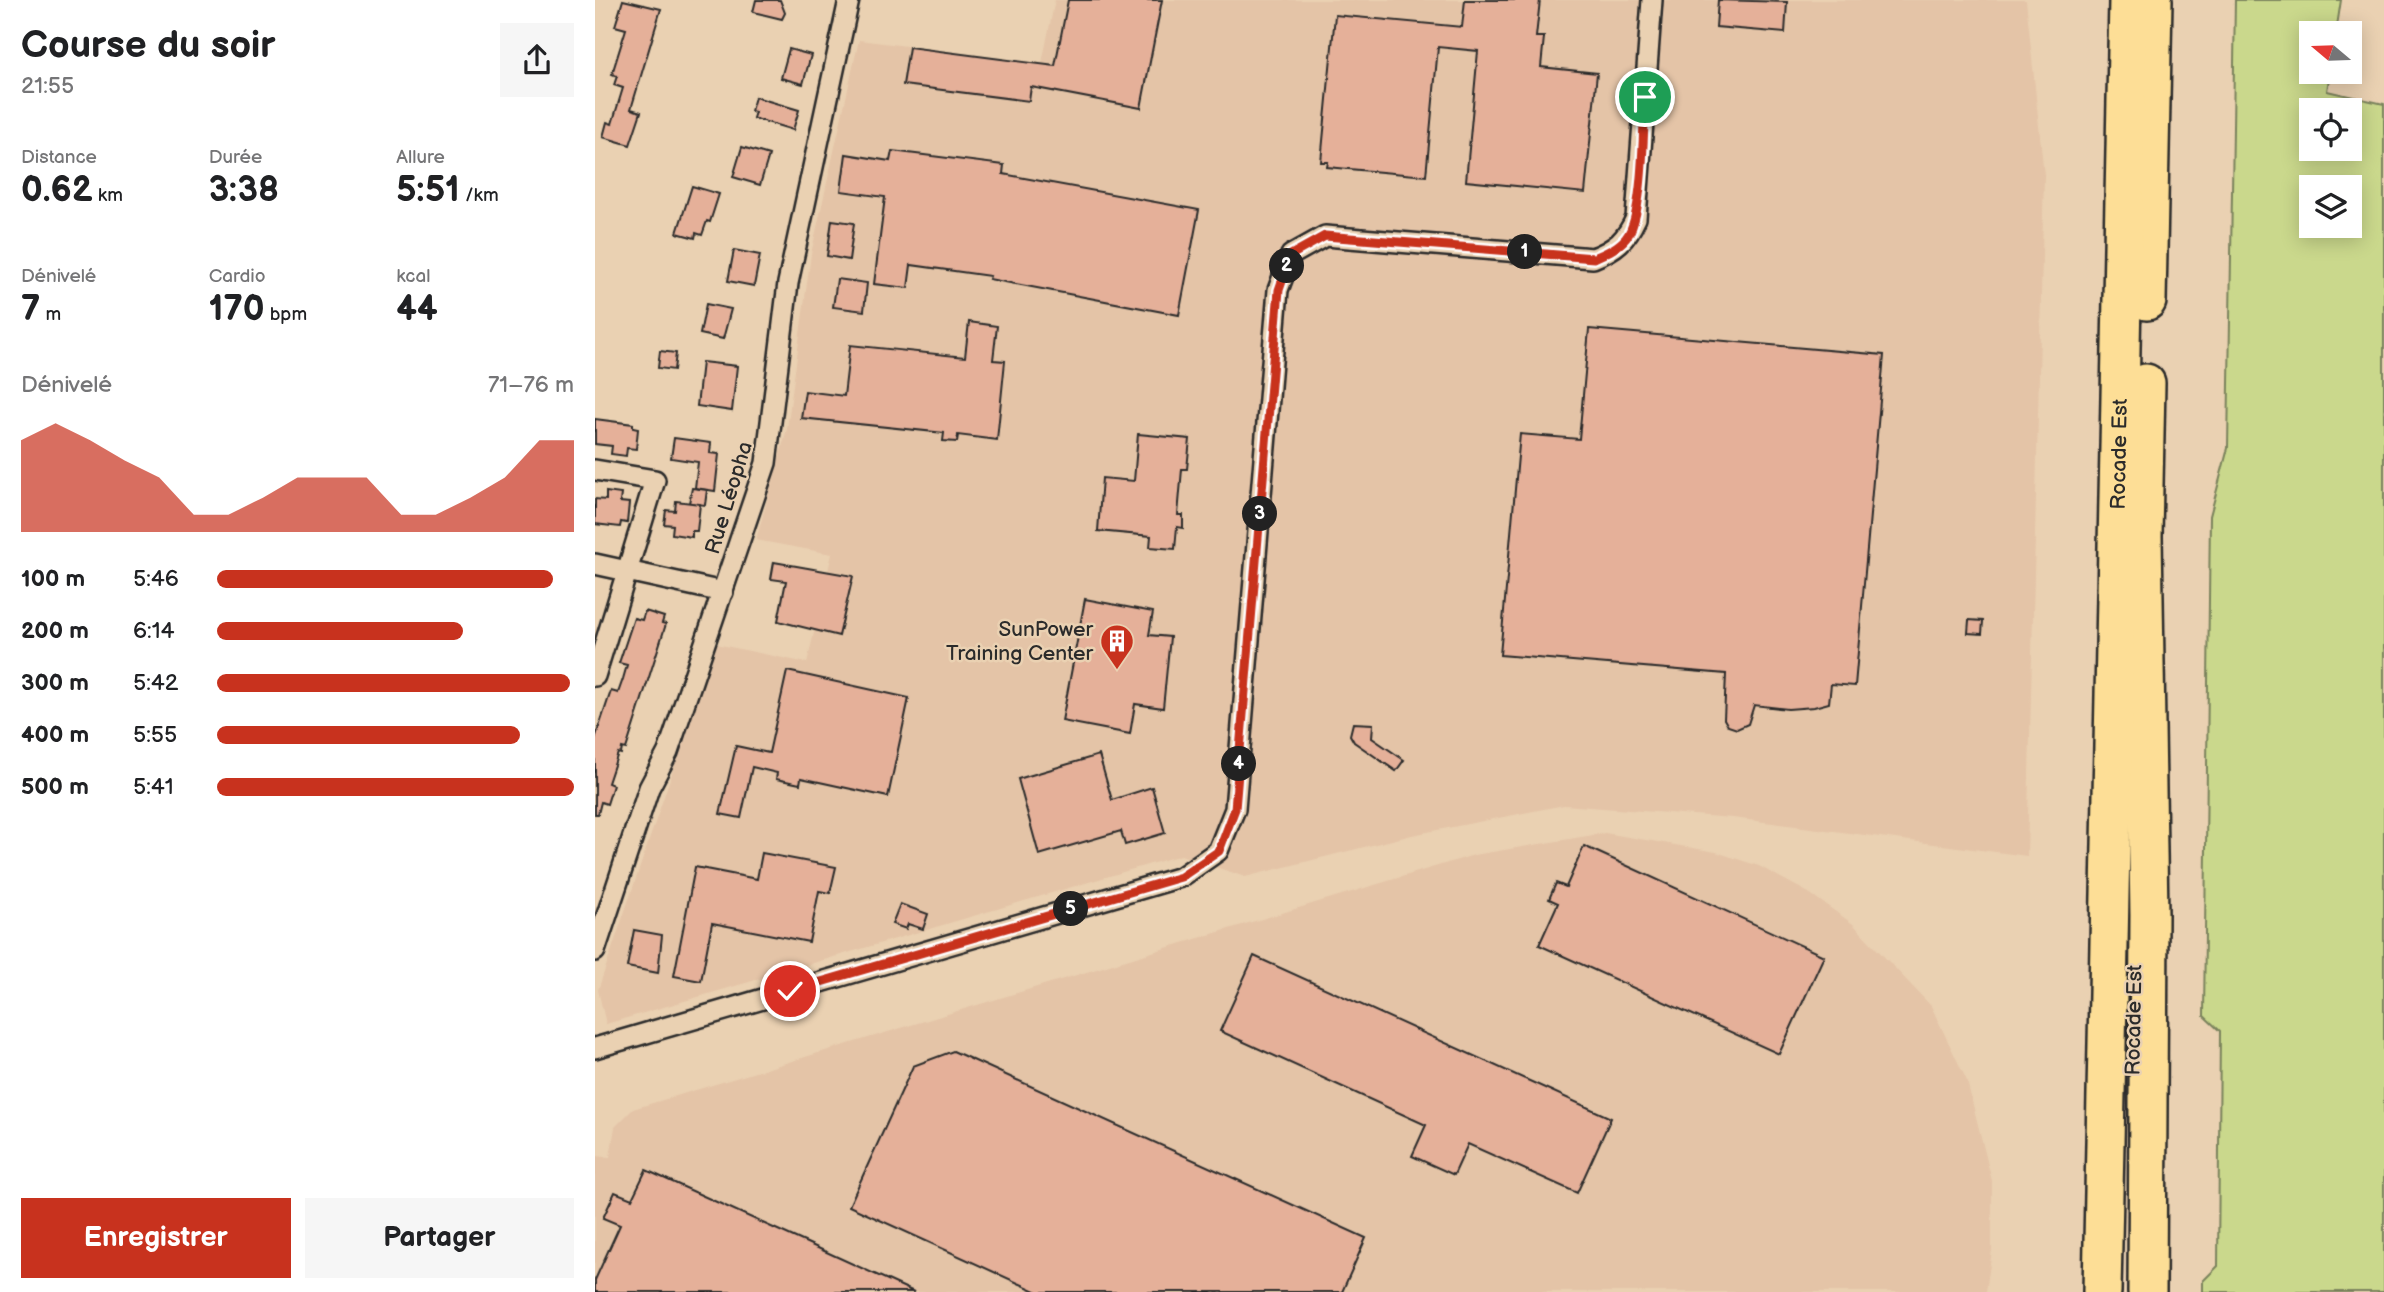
<!DOCTYPE html>
<html lang="fr">
<meta charset="utf-8">
<style>
body{margin:0;font-family:"Balsamiq Sans",sans-serif;background:#f6f6f6;color:#202124;height:100vh;display:flex;flex-direction:column;font-size:26px;white-space:nowrap}
*{box-sizing:border-box;margin:0}
p{font-size:23px;color:#757577}
.icon{flex:none;width:38px;height:38px;fill:none;stroke:currentColor;stroke-width:2;stroke-linecap:round;stroke-linejoin:round}
.map{position:relative;flex:1;overflow:hidden}
.side{display:flex;flex-direction:column;background:#fff;width:595px}
.side>*{flex:none}
.needle{width:46px;rotate:289deg}
.fabs{position:absolute;left:1704px;top:21px;display:grid;gap:14px}
.fabs a{display:grid;place-items:center;width:63px;height:63px;border-radius:0px;background:#fff;box-shadow:0 4px 18px #0003;font-size:35px}
.pin{position:absolute;display:grid;place-items:center;width:60px;height:60px;color:#fff;margin:-30px;border:4px solid #fff;border-radius:50%;box-shadow:0 2px 7px #0007}
.km{position:absolute;width:35px;height:35px;margin:-18px;border-radius:50%;background:#222;color:#fff;font-size:19px;line-height:35px;text-align:center}
.round{display:grid;place-items:center;flex:none;width:74px;height:74px;border-radius:0px;background:#f6f6f6}
.overview{display:flex;align-items:center;justify-content:space-between;height:119px;padding:0 21px}
h1{font-size:38px;font-weight:800;line-height:52px}
.stats{display:grid;grid-template-columns:repeat(3,1fr);gap:10px;height:119px;padding:7px 21px}
.stats div{display:grid;align-content:center}
.stats b{font-size:35px;font-weight:800}
.stats small{font-size:19px;font-weight:400}
.stats p{font-size:19px}
.chart{height:196px;padding:14px 21px}
.chart p{display:flex;justify-content:space-between}
.chart svg{width:100%;height:126px;margin-top:7px;fill:#c8321e;opacity:.7}
.cta{display:flex;gap:14px;margin-top:auto;padding:14px 21px}
.cta a{flex:1;height:80px;border-radius:0px;background:#c8321e;color:#fff;font-size:28px;font-weight:800;line-height:80px;text-align:center}
.cta a+a{background:#f6f6f6;color:#202124}
ul{padding:0 21px;list-style:none;font-size:23px}
li{display:grid;grid-template-columns:112px 84px 1fr;align-items:center;height:52px}
li i{height:18px;border-radius:9px;background:#c8321e}
main{display:flex;flex:1;min-height:0}
.map>svg:first-child{display:block}
</style>
<main>
<section class="side">
<div class="overview"><div><h1>Course du soir</h1><p>21:55</p></div><a class="round"><svg class="icon" aria-label="share" viewBox="0 0 24 24"><path d="M12 15V3M7 8l5-5 5 5M5 13v7h14v-7"/></svg></a></div>
<div class="stats">
<div><p>Distance</p><b>0.62<small> km</small></b></div>
<div><p>Durée</p><b>3:38</b></div>
<div><p>Allure</p><b>5:51<small> /km</small></b></div>
</div>
<div class="stats">
<div><p>Dénivelé</p><b>7<small> m</small></b></div>
<div><p>Cardio</p><b>170<small> bpm</small></b></div>
<div><p>kcal</p><b>44</b></div>
</div>
<div class="chart"><p><span>Dénivelé</span>71–76 m</p>
<svg viewBox="0 0 160 44" preserveAspectRatio="none"><path d="M0 44V12L10 6L20 12L30 19L40 25L50 38L60 38L70 32L80 25L90 25L100 25L110 38L120 38L130 32L140 25L150 12L160 12V44z"/></svg>
</div>
<ul>
<li><b>100 m</b>5:46<i style="width:94%"></i></li>
<li><b>200 m</b>6:14<i style="width:69%"></i></li>
<li><b>300 m</b>5:42<i style="width:99%"></i></li>
<li><b>400 m</b>5:55<i style="width:85%"></i></li>
<li><b>500 m</b>5:41<i style="width:100%"></i></li>
</ul>
<div class="cta"><a>Enregistrer</a><a>Partager</a></div>
</section>
<div class="map">
<svg width="1789" height="1292" viewBox="0 0 1789 1292">
<rect width="100%" height="100%" fill="#ead1b2"/>
<filter id="ink" filterUnits="userSpaceOnUse"><feTurbulence type="fractalNoise" baseFrequency=".0143" numOctaves="2"/><feDisplacementMap in="SourceGraphic" scale="14" xChannelSelector="R" yChannelSelector="G"/><feConvolveMatrix kernelMatrix="1 2 1 2 8 2 1 2 1" color-interpolation-filters="sRGB"/></filter>
<g filter="url(#ink)">
<g fill="#e4c4a7">
<path d="M460,0H1431L1449,175L1432,856L1138,818L969,805L817,835L650,877L586,855L11,1024L3,990L121,644L212,663L237,554L161,540L192,429L216,254L264,40L447,63Z"/>
<path d="M1010,833L1121,852L1164,866L1214,893L1258,924L1336,1006L1372,1081L1397,1181V1250L1391,1292H0V1156L15,1157L20,1127L38,1109L879,855Z"/>
</g>
<path fill="#cad88c" stroke="#7a825c" stroke-width="2" fill-rule="evenodd" d="M1640,0H1746L1741,33H1717V72H1735L1732,91L1789,104V1292H1608V1281L1623,1266L1625,1031L1609,1016L1615,516L1633,448ZM1717,110H1755V149H1717ZM1717,187H1755V226H1717Z"/>
<g fill="#e5b099" stroke="#2b2b2b" stroke-width="2">
<path d="M28,0L66,9L36,109L46,112L35,145L8,137L12,122L17,124L28,88L19,85L22,76L17,74L31,29L20,26Z"/>
<path d="M161,0H185L190,13L187,19L158,12Z"/>
<path d="M473,0H567L546,108L436,87L434,101L308,85L314,47L460,66Z"/>
<path d="M870,0H945L941,37H949L946,67L1002,73L990,193L871,181L883,51L843,47L831,176L732,167L733,162H726L740,15L867,27Z"/>
<path d="M1123,0L1192,2L1190,33L1121,27Z"/>
<path d="M194,49L216,55L208,84L186,78Z"/>
<path d="M160,97L204,110L198,130L158,118L160,112L156,111Z"/>
<path d="M147,147L174,155L165,185L138,177Z"/>
<path d="M297,151L409,165L408,174L604,210L584,315L394,279L395,276L316,265L313,288L279,284L290,197L246,191L251,154L295,161Z"/>
<path d="M97,186L124,194L115,222L112,221L107,235L101,233L100,238L82,233Z"/>
<path d="M237,220L259,223L254,260L232,256Z"/>
<path d="M139,250L165,255L159,286L133,281Z"/>
<path d="M242,279L272,283L269,311L238,307Z"/>
<path d="M111,304L136,309L128,339L105,334Z"/>
<path d="M374,322L402,326L398,360L410,361L402,440L363,435L362,442L348,441L349,433L206,418L210,391L249,396L255,345L370,357Z"/>
<path d="M994,329L1289,355L1260,686L1236,684L1234,703L1219,707L1193,709L1159,705L1153,724L1142,729L1133,726L1129,719L1131,674L905,655L925,434L984,439Z"/>
<path d="M65,351L81,353L79,370L63,368Z"/>
<path d="M107,362L142,366L137,411L102,406Z"/>
<path d="M0,419L38,424V428L43,429L41,449L32,448L31,456L16,454L17,446L0,444Z"/>
<path d="M543,434L595,439L592,469H587L583,515H588V528L582,527L580,549L555,547L556,536L503,531L507,478L539,481Z"/>
<path d="M79,438L116,443L115,453L124,454L120,491L100,488L103,462L76,458Z"/>
<path d="M97,488L112,490L110,505L94,503Z"/>
<path d="M11,492L26,494L25,502L34,503L32,523L26,522L25,527L0,524V499L11,500Z"/>
<path d="M81,501L105,504L102,531H97V537L77,534L78,525L69,524L71,510L80,511Z"/>
<path d="M179,562L258,576L244,636L183,621L191,581L176,579Z"/>
<path d="M490,599L558,612L554,635L575,637L568,708L540,704L535,734L467,721Z"/>
<path d="M50,611L69,617L67,623L71,624L31,749L27,748L26,754L23,753L13,783L18,785L12,804L6,802L3,814H0V739L16,691L23,693L28,679L32,665L24,663L39,618L47,620Z"/>
<path d="M1374,620L1388,621L1387,634L1373,633Z"/>
<path d="M192,671L314,698L293,797L206,778L205,784L181,779L182,773L157,767L146,818L125,814L141,746L174,753Z"/>
<path d="M758,723L778,724L777,738L809,760L801,771L759,742L755,735Z"/>
<path d="M504,755L517,800L557,787L570,833L530,845L526,831L444,855L423,779Z"/>
<path d="M989,846L1229,956L1184,1054L944,945L963,903L954,899L961,883L971,887Z"/>
<path d="M167,853L241,867L235,893L224,891L214,942L117,923L106,981L79,976L100,867L162,879Z"/>
<path d="M305,904L333,914L328,929L313,924L311,929L297,924Z"/>
<path d="M39,930L67,935L63,973L32,967Z"/>
<path d="M659,956L1016,1118L982,1193L873,1144L859,1175L817,1156L831,1125L625,1031Z"/>
<path d="M358,1051L771,1238L747,1292H443L254,1206L318,1066Z"/>
<path d="M51,1170L214,1244L319,1292H0V1280L25,1225L8,1218L20,1192L37,1199Z"/>
</g>
<g fill="none" stroke-linecap="round" stroke-linejoin="round">
<g stroke="#2b2b2b" stroke-width="24">
<g id="minor">
<path d="M0,470L60,480L0,676"/>
<path d="M0,564L128,592"/>
<path d="M0,951L54,788L73,752L171,463L193,283L254,0"/>
<path d="M0,1048L586,877L623,851L640,809L683,290L696,255L730,236L998,258C1021,249 1031,240 1041,218L1057,0"/>
</g>
</g>
<g stroke="#2b2b2b" stroke-width="42">
<g id="motorway">
<path d="M1552,301L1558,0"/>
<path d="M1551,383L1548,536L1554,915L1552,1292"/>
<path id="s1" d="M1507,1292L1533,0"/>
</g>
</g>
<use href="#minor" stroke="#ead1b2" stroke-width="19"/>
<use href="#motorway" stroke="#fdde96" stroke-width="37"/>
</g>
</g>
<g fill="none" stroke-linecap="round" stroke-linejoin="round" filter="url(#ink)">
<g stroke="#fff" stroke-width="14">
<path id="route" d="M195,991L586,877L624,851L640,809L684,290L696,255L730,236L999,258C1010,253 1023,248 1031,238C1049,217 1048,128 1050,97"/>
</g>
<use href="#route" stroke="#c8321e" stroke-width="9"/>
</g>
<defs>
<g id="building-pin" transform="scale(1.75)"><path d="M0 17L-7.5 6A9.5 9.5 0 1 1 7.5 6Z" fill="#c8321e" stroke="#ead1b2"/><path d="M-4-6H4V6H1V3H-1V6H-4ZM-2.5-4.3h1.7v1.8h-1.7ZM.8-4.3h1.7v1.8H.8ZM-2.5-1h1.7V.8h-1.7ZM.8-1h1.7V.8H.8Z" fill="#fff"/></g>
</defs>
<g fill-rule="evenodd">
<use href="#building-pin" x="522" y="641"/>
</g>
<g text-anchor="middle" dominant-baseline="central" stroke-width="5" stroke-linejoin="round" paint-order="stroke">
<g font-size="21" fill="#2b2b2b" stroke="#ead1b2">
<text stroke="none"><textPath href="#s1" startOffset="838">Rocade Est</textPath></text>
<text transform="translate(134 498) rotate(-73)">Rue Léopha</text>
<text transform="translate(1539 1020) rotate(-89)">Rocade Est</text>
</g>
<g font-size="21" fill="#2b2b2b" stroke="#ead1b2" text-anchor="end">
<text x="498" y="629">SunPower<tspan x="498" dy="24">Training Center</tspan></text>
</g>
</g>
</svg>
<div class="fabs">
<a><svg class="needle" viewBox="-14 -14 28 28"><path d="M0-13l5 13h-10z" fill="#e53935"/><path d="M0 13l5-13h-10z" fill="#757577"/></svg></a>
<a><svg class="icon" aria-label="locate" viewBox="0 0 24 24"><circle cx="12" cy="12" r="6"/><path d="M12 2v4M12 18v4M2 12h4M18 12h4"/></svg></a>
<a><svg class="icon" aria-label="layers" viewBox="0 0 24 24"><path d="M12 4l9 5-9 5-9-5zM3 14l9 5 9-5"/></svg></a>
</div>
<div class="pin" style="left:1050px;top:97px;background:#1e9e55"><svg class="icon" aria-label="arrive" viewBox="0 0 24 24"><path d="M6 21V4h12l-3 4 3 4H6"/></svg></div>
<div class="pin" style="left:195px;top:991px;background:#d93025"><svg class="icon" aria-label="check" viewBox="0 0 24 24"><path d="M5 12l5 5 9-10"/></svg></div>
<b class="km" style="left:930px;top:252px">1</b>
<b class="km" style="left:692px;top:266px">2</b>
<b class="km" style="left:665px;top:514px">3</b>
<b class="km" style="left:644px;top:764px">4</b>
<b class="km" style="left:476px;top:909px">5</b>
</div>
</main>
